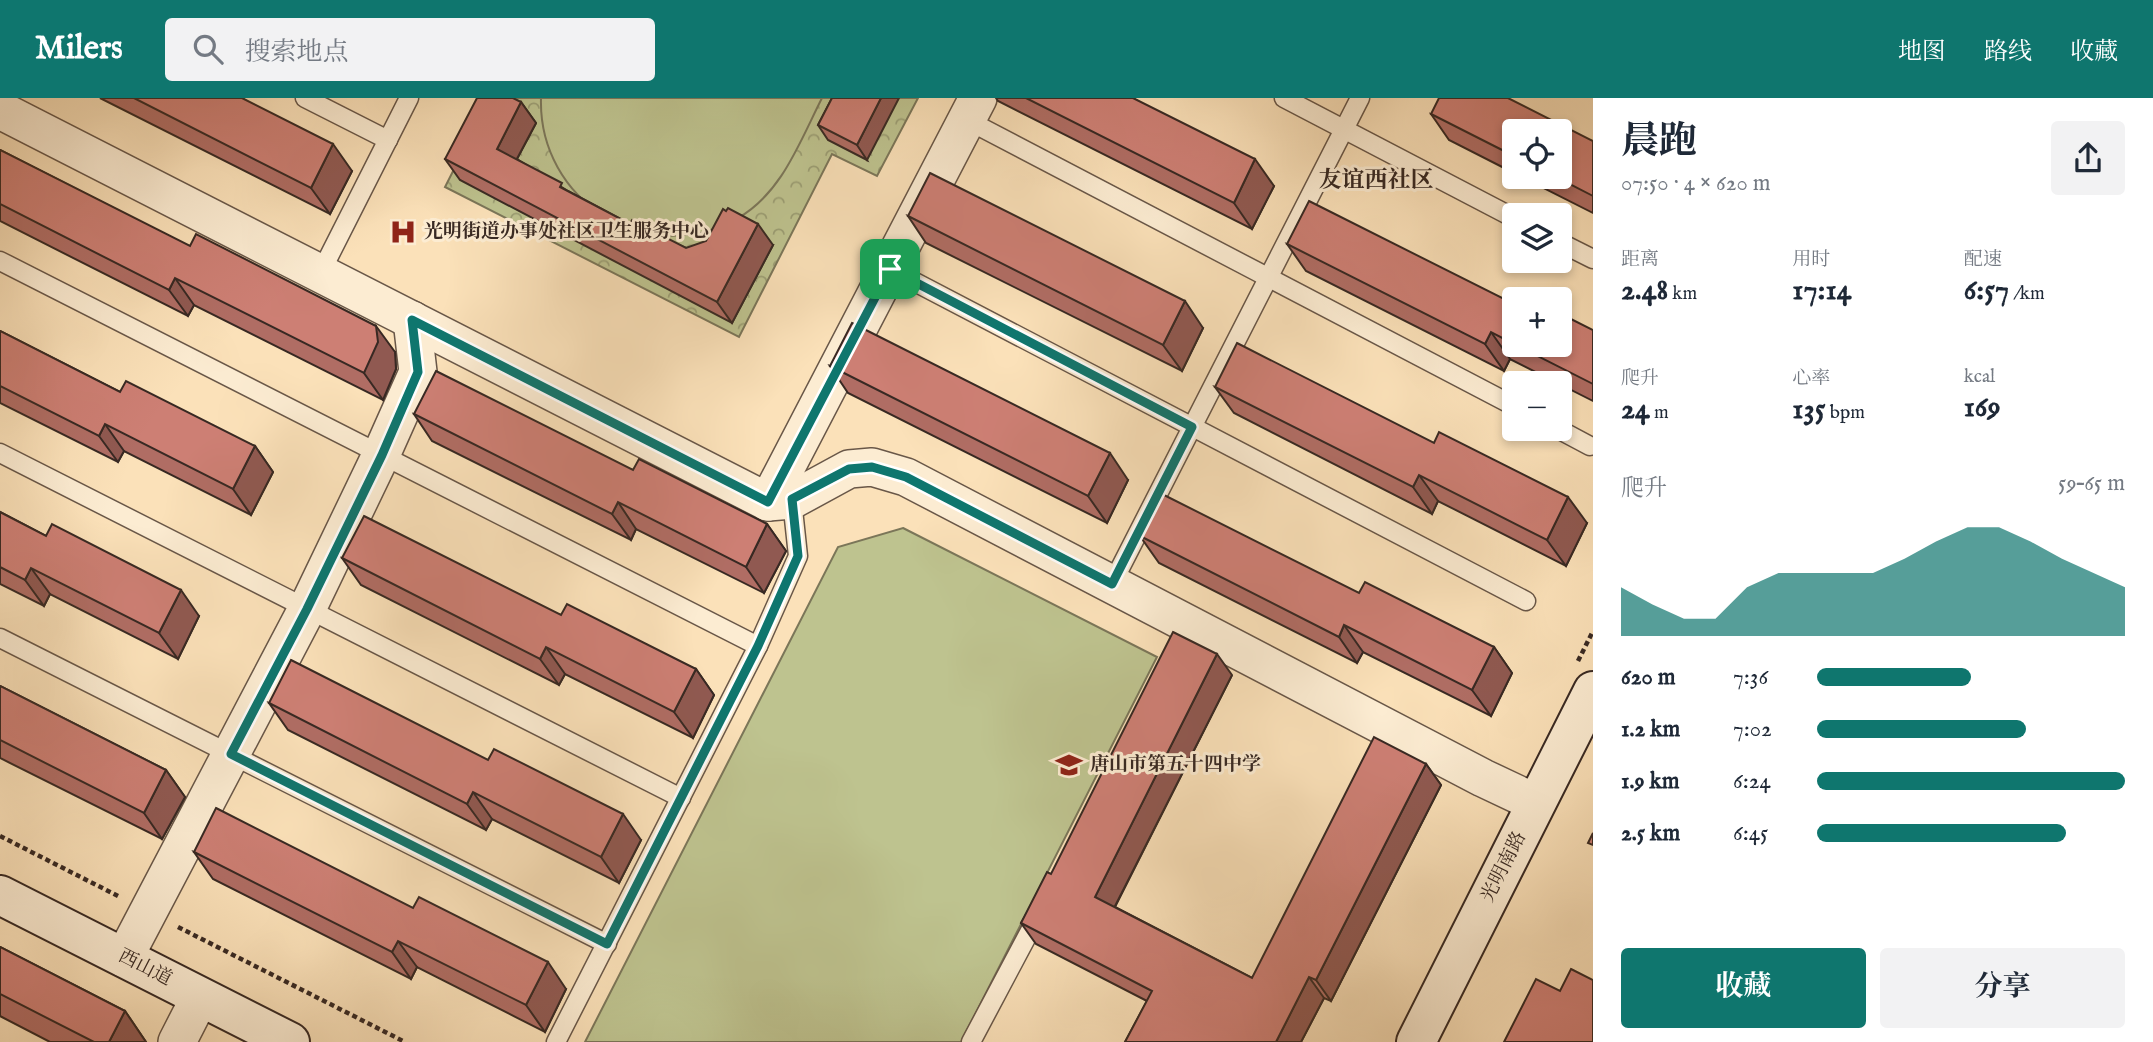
<!DOCTYPE html>
<html lang="zh">
<meta charset="utf-8">
<style>
body{margin:0;font-family:"IM FELL English","Noto Serif SC",serif;background:#f2f2f3;color:#1f2937;height:100vh;display:flex;flex-direction:column;font-size:26px;white-space:nowrap}
*{box-sizing:border-box;margin:0}
p{font-size:23px;color:#747a83}
.icon{flex:none;width:38px;height:38px;fill:none;stroke:currentColor;stroke-width:2;stroke-linecap:round;stroke-linejoin:round}
.map{position:relative;flex:1;overflow:hidden}
.side{display:flex;flex-direction:column;background:#fff;width:560px}
.side>*{flex:none}
.fabs{position:absolute;left:1502px;top:21px;display:grid;gap:14px}
.fabs a{display:grid;place-items:center;width:70px;height:70px;border-radius:7px;background:#fff;box-shadow:0 4px 10px #0003;font-size:35px}
.pin{position:absolute;display:grid;place-items:center;width:60px;height:60px;color:#fff;margin:-30px;border-radius:14px;box-shadow:0 4px 10px #0006}
.round{display:grid;place-items:center;flex:none;width:74px;height:74px;border-radius:7px;background:#f2f2f3}
.head{display:flex;align-items:center;justify-content:space-between;height:119px;padding:0 28px}
h1{font-size:38px;font-weight:700;line-height:52px}
.metrics{display:grid;grid-template-columns:repeat(3,1fr);gap:10px;height:119px;padding:7px 28px}
.metrics div{display:grid;align-content:center}
.metrics b{font-size:30px;font-weight:700}
.metrics small{font-size:19px;font-weight:400}
.metrics p{font-size:19px}
.chart{height:196px;padding:14px 28px}
.chart p{display:flex;justify-content:space-between}
.chart svg{width:100%;height:126px;margin-top:7px;fill:#0f766e;opacity:.7}
.button{display:flex;gap:14px;margin-top:auto;padding:14px 28px}
.button a{flex:1;height:80px;border-radius:7px;background:#0f766e;color:#fff;font-size:28px;font-weight:700;line-height:80px;text-align:center}
.button a+a{background:#f2f2f3;color:#1f2937}
ul{padding:0 28px;list-style:none;font-size:23px}
li{display:grid;grid-template-columns:112px 84px 1fr;align-items:center;height:52px}
li i{height:18px;border-radius:9px;background:#0f766e}
header{display:flex;align-items:center;gap:42px;box-sizing:border-box;height:98px;padding:0 35px;background:#0f766e;color:#fff}
header strong{font-size:33px}
nav{display:flex;gap:38px;margin-inline-start:auto;font-size:24px}
.search{width:490px;height:63px;background:#f2f2f3;display:flex;align-items:center;gap:18px;box-sizing:border-box;padding:0 24px;border-radius:7px;color:#747a83;font-size:26px}
main{display:flex;flex:1;min-height:0}
.map>svg:first-child{display:block}
</style>
<header>
<strong>Milers</strong>
<div class="search"><svg class="icon" aria-label="search" viewBox="0 0 24 24"><circle cx="10" cy="10" r="6"/><path d="M15 15l6 6"/></svg>搜索地点</div>
<nav><a>地图</a><a>路线</a><a>收藏</a></nav>
</header>
<main>
<div class="map">
<svg width="1593" height="944" viewBox="0 0 1593 944">
<defs>
<pattern id="forest-crowns" width="20" height="18" patternUnits="userSpaceOnUse" patternTransform="scale(1.75)"><rect width="20" height="18" fill="#bec38f"/><path d="M2 6a3 3 0 1 1 6 0M12 15a3 3 0 1 1 6 0" fill="none" stroke="#9b9e74"/></pattern>
</defs>
<rect width="100%" height="100%" fill="#fbe1b9"/>
<filter id="stains"><feTurbulence type="fractalNoise" baseFrequency=".00286" numOctaves="4"/><feColorMatrix values="0 0 0 0 .2 0 0 0 0 .09 0 0 0 0 .02 0 0 0 .5 -.17"/></filter>
<radialGradient id="worn" r=".72"><stop offset=".6" stop-color="#630" stop-opacity="0"/><stop offset="1" stop-color="#630" stop-opacity=".3"/></radialGradient>
<path fill="url(#forest-crowns)" stroke="#7b7659" stroke-width="2" d="M490,0H918L877,78L832,56L739,239L445,89Z"/>
<g fill="#bec38f" stroke="#7b7659" stroke-width="2">
<path d="M541,0H822C800,43 782,95 738,120C647,172 538,103 541,0Z"/>
<path d="M903,430L1157,559L961,944H585L838,449Z"/>
</g>
<g fill="none" stroke-linecap="round" stroke-linejoin="round">
<g stroke="#695748" stroke-width="21">
<g id="lane">
<path d="M305,0L388,42"/>
<path d="M1284,0L1514,120"/>
<path d="M967,22L1514,308"/>
<path d="M1559,144L1593,161"/>
<path d="M0,163L758,548"/>
<path d="M890,171L1526,503"/>
<path d="M320,176L409,0"/>
<path d="M1558,331L1590,348"/>
<path d="M0,355L681,700"/>
<path d="M1112,486L1360,0"/>
<path d="M0,540L607,846"/>
<path d="M556,944L758,548L798,458L792,402"/>
<path d="M971,944L1040,814"/>
</g>
</g>
<g stroke="#695748" stroke-width="40">
<g id="street">
<path d="M0,12L768,404L792,402L849,371L872,369L906,379L1483,680L1536,705"/>
<path d="M768,404L978,0"/>
<path d="M124,860L307,511L381,357L418,274L412,222"/>
<path d="M177,944L200,899"/>
</g>
</g>
<g stroke="#382923" stroke-width="42">
<g id="secondary">
<path d="M0,797L290,944"/>
<path d="M1416,944L1593,593"/>
</g>
</g>
<g stroke="#382923" stroke-width="4.5" stroke-dasharray="5 3.5" stroke-linecap="butt">
<path d="M1578,563L1593,533"/>
<path d="M0,738L118,798"/>
<path d="M178,829L405,944"/>
</g>
<use href="#lane" stroke="#fcecd2" stroke-width="18"/>
<use href="#street" stroke="#fcecd2" stroke-width="37"/>
<use href="#secondary" stroke="#fcecd2" stroke-width="38"/>
</g>
<g fill="#b06d64" stroke="#382923" stroke-width="2">
<path d="M100,0H242L352,73L330,116Z"/>
<path d="M832,0L867,62L828,42L818,27Z"/>
<path d="M996,0H1133L1274,88L1252,131L998,3Z"/>
<path d="M521,4L536,25L517,61L568,93L630,126L686,150L773,147L732,225L460,82L445,61Z"/>
<path d="M1431,16L1593,43V115L1522,79H1559L1514,33V75L1449,42Z"/>
<path d="M0,52L395,254L396,271L383,302L194,207L188,218L0,123Z"/>
<path d="M908,118L1203,230L1182,273L926,145Z"/>
<path d="M1287,146L1506,202L1514,201V247H1559L1593,232V303L1510,261L1504,273L1306,173Z"/>
<path d="M0,233L120,294L255,348L273,374L251,417L124,353L118,364L0,305Z"/>
<path d="M830,268L1128,382L1107,425L848,295Z"/>
<path d="M1215,289L1587,425L1566,468L1438,403L1432,416L1234,315Z"/>
<path d="M414,316L633,372L767,426L786,453L764,495L636,431L631,442L432,343Z"/>
<path d="M0,414L199,518L178,561L50,496L44,508L0,486Z"/>
<path d="M1140,438L1494,549L1512,575L1491,618L1363,554L1357,565L1159,465Z"/>
<path d="M342,460L561,517L696,571L714,597L693,640L565,576L559,587L361,487Z"/>
<path d="M1232,577L1115,809L1252,880L1426,666L1441,687L1331,903L1324,900L1301,944H1125L1147,903L1036,846L1021,825L1051,776Z"/>
<path d="M0,588L166,672L185,699L162,741L0,660Z"/>
<path d="M269,605L641,742L619,785L492,721L486,732L288,632Z"/>
<path d="M194,754L566,891L545,934L417,869L411,881L213,781Z"/>
<path d="M0,849L125,913L146,944H50L0,918Z"/>
</g>
<g fill="#905951" stroke="#382923" stroke-width="2">
<path d="M881,0H899L867,62L857,47Z"/>
<path d="M521,4L536,25L511,72L497,51Z"/>
<path d="M333,46L352,73L330,116L311,90Z"/>
<path d="M1255,61L1274,88L1252,131L1234,105Z"/>
<path d="M758,126L773,147L732,225L717,204Z"/>
<path d="M175,180L194,207L188,218L169,192Z"/>
<path d="M1185,203L1203,230L1182,273L1163,247Z"/>
<path d="M376,228L395,254L396,271L383,302L364,275Z"/>
<path d="M1491,234L1510,261L1504,273L1485,246Z"/>
<path d="M105,326L124,353L118,364L99,338Z"/>
<path d="M255,348L273,374L251,417L233,391Z"/>
<path d="M1110,355L1128,382L1107,425L1088,398Z"/>
<path d="M1419,377L1438,403L1432,416L1413,389Z"/>
<path d="M1568,399L1587,425L1566,468L1547,442Z"/>
<path d="M618,404L636,431L631,442L612,416Z"/>
<path d="M767,426L786,453L764,495L746,469Z"/>
<path d="M31,470L50,496L44,508L25,482Z"/>
<path d="M181,492L199,518L178,561L159,535Z"/>
<path d="M1344,527L1363,554L1357,565L1339,539Z"/>
<path d="M546,549L565,576L559,587L540,561Z"/>
<path d="M1494,549L1512,575L1491,618L1472,592Z"/>
<path d="M1217,556L1232,577L1109,820L1095,799Z"/>
<path d="M696,571L714,597L693,640L674,614Z"/>
<path d="M1426,666L1441,687L1331,903L1316,882Z"/>
<path d="M166,672L185,699L162,741L144,715Z"/>
<path d="M473,694L492,721L486,732L467,706Z"/>
<path d="M623,716L641,742L619,785L601,759Z"/>
<path d="M398,843L417,869L411,881L392,854Z"/>
<path d="M548,864L566,891L545,934L526,907Z"/>
<path d="M1309,879L1324,900L1301,944H1276Z"/>
<path d="M125,913L146,944H109Z"/>
</g>
<g fill="#cd7f74" stroke="#382923" stroke-width="2">
<path d="M134,0H242L333,46L311,90Z"/>
<path d="M477,0H513L521,4L497,51L562,85L560,89L630,126L632,122L686,150L706,143L723,111L726,113L728,110L758,126L717,204L445,61Z"/>
<path d="M832,0H881L857,47L818,27Z"/>
<path d="M1026,0H1133L1255,61L1234,105Z"/>
<path d="M1439,0H1508L1593,43V98L1556,79H1559V33H1514V58L1431,16Z"/>
<path d="M0,52L190,148L196,136L376,228L378,244L364,275L175,180L169,192L0,106Z"/>
<path d="M930,75L1185,203L1163,247L908,118Z"/>
<path d="M1309,103L1506,202L1512,191L1531,201H1514V246L1491,234L1485,246L1287,146Z"/>
<path d="M1559,215L1593,232V286L1516,247H1559Z"/>
<path d="M852,225L1110,355L1088,398L830,268Z"/>
<path d="M0,233L120,294L126,283L255,348L233,391L105,326L99,338L0,288Z"/>
<path d="M1237,245L1434,345L1439,334L1568,399L1547,442L1419,377L1413,389L1215,289Z"/>
<path d="M436,273L633,372L639,361L767,426L746,469L618,404L612,416L414,316Z"/>
<path d="M1162,396L1359,495L1365,484L1494,549L1472,592L1344,527L1339,539L1140,438Z"/>
<path d="M0,414L46,438L52,426L181,492L159,535L31,470L25,482L0,469Z"/>
<path d="M364,418L561,517L567,506L696,571L674,614L546,549L540,561L342,460Z"/>
<path d="M1173,534L1217,556L1095,799L1252,880L1374,639L1426,666L1316,882L1309,879L1276,944H1125L1152,893L1021,825L1047,774L1051,776Z"/>
<path d="M291,562L488,662L494,651L623,716L601,759L473,694L467,706L269,605Z"/>
<path d="M0,588L166,672L144,715L0,642Z"/>
<path d="M216,710L413,810L419,799L548,864L526,907L398,843L392,854L194,754Z"/>
<path d="M1593,735V747L1588,745Z"/>
<path d="M0,849L125,913L109,944H94L0,896Z"/>
<path d="M1571,871L1593,882V944H1504L1536,881L1560,893Z"/>
</g>
<g fill="none" stroke-linecap="round" stroke-linejoin="round">
<g stroke="#fff" stroke-width="14">
<path id="route" d="M890,171L1192,329L1112,486L906,379L872,369L849,371L792,401L798,458L758,548L607,846L231,656L307,511L382,357L418,274L412,222L768,404Z"/>
</g>
<use href="#route" stroke="#0f766e" stroke-width="9"/>
</g>
<defs>
<g id="hospital-bare" transform="scale(2.1)"><path d="M-5-5h3v3.5h4V-5h3V5h-3V1.5h-4V5h-3Z" fill="#8f2418" stroke="#fcecd2" stroke-width="2.5" paint-order="stroke"/></g>
<g id="school-bare" transform="scale(2.1)"><path d="M0-5L7-2L0 1L-7-2ZM-4 1L0 2.5L4 1V4Q0 6-4 4Z" fill="#8f2418" stroke="#fcecd2" stroke-width="2.5" paint-order="stroke"/></g>
</defs>
<g fill-rule="evenodd">
<use href="#hospital-bare" x="403" y="134"/>
<use href="#school-bare" x="1069" y="667"/>
</g>
<g text-anchor="middle" dominant-baseline="central" stroke-width="6" stroke-linejoin="round" paint-order="stroke">
<g font-size="19" font-weight="bold" fill="#382923" stroke="#fcecd2" text-anchor="start">
<text x="424" y="134">光明街道办事处社区卫生服务中心</text>
<text x="1090" y="667">唐山市第五十四中学</text>
</g>
<g font-size="19" fill="#382923" stroke="#fcecd2">
<text transform="translate(1504 769) rotate(-63)">光明南路</text>
<text transform="translate(145 870) rotate(27)">西山道</text>
</g>
<g font-size="23" font-weight="bold" fill="#382923" stroke="#fcecd2">
<text x="1376" y="82">友谊西社区</text>
</g>
</g>
<rect width="100%" height="100%" filter="url(#stains)"/>
<rect width="100%" height="100%" fill="url(#worn)"/>
</svg>
<div class="fabs">
<a><svg class="icon" aria-label="locate" viewBox="0 0 24 24"><circle cx="12" cy="12" r="6"/><path d="M12 2v4M12 18v4M2 12h4M18 12h4"/></svg></a>
<a><svg class="icon" aria-label="layers" viewBox="0 0 24 24"><path d="M12 4l9 5-9 5-9-5zM3 14l9 5 9-5"/></svg></a>
<a>+</a>
<a>−</a>
</div>
<div class="pin" style="left:890px;top:171px;background:#1e9e55"><svg class="icon" aria-label="arrive" viewBox="0 0 24 24"><path d="M6 21V4h12l-3 4 3 4H6"/></svg></div>
</div>
<section class="side">
<div class="head"><div><h1>晨跑</h1><p>07:50 · 4 × 620 m</p></div><a class="round"><svg class="icon" aria-label="share" viewBox="0 0 24 24"><path d="M12 15V3M7 8l5-5 5 5M5 13v7h14v-7"/></svg></a></div>
<div class="metrics">
<div><p>距离</p><b>2.48<small> km</small></b></div>
<div><p>用时</p><b>17:14</b></div>
<div><p>配速</p><b>6:57<small> /km</small></b></div>
</div>
<div class="metrics">
<div><p>爬升</p><b>24<small> m</small></b></div>
<div><p>心率</p><b>135<small> bpm</small></b></div>
<div><p>kcal</p><b>169</b></div>
</div>
<div class="chart"><p><span>爬升</span>59–65 m</p>
<svg viewBox="0 0 160 44" preserveAspectRatio="none"><path d="M0 44V27L10 33L20 38L30 38L40 27L50 22L60 22L70 22L80 22L90 17L100 11L110 6L120 6L130 11L140 17L150 22L160 27V44z"/></svg>
</div>
<ul>
<li><b>620 m</b>7:36<i style="width:50%"></i></li>
<li><b>1.2 km</b>7:02<i style="width:68%"></i></li>
<li><b>1.9 km</b>6:24<i style="width:100%"></i></li>
<li><b>2.5 km</b>6:45<i style="width:81%"></i></li>
</ul>
<div class="button"><a>收藏</a><a>分享</a></div>
</section>
</main>
